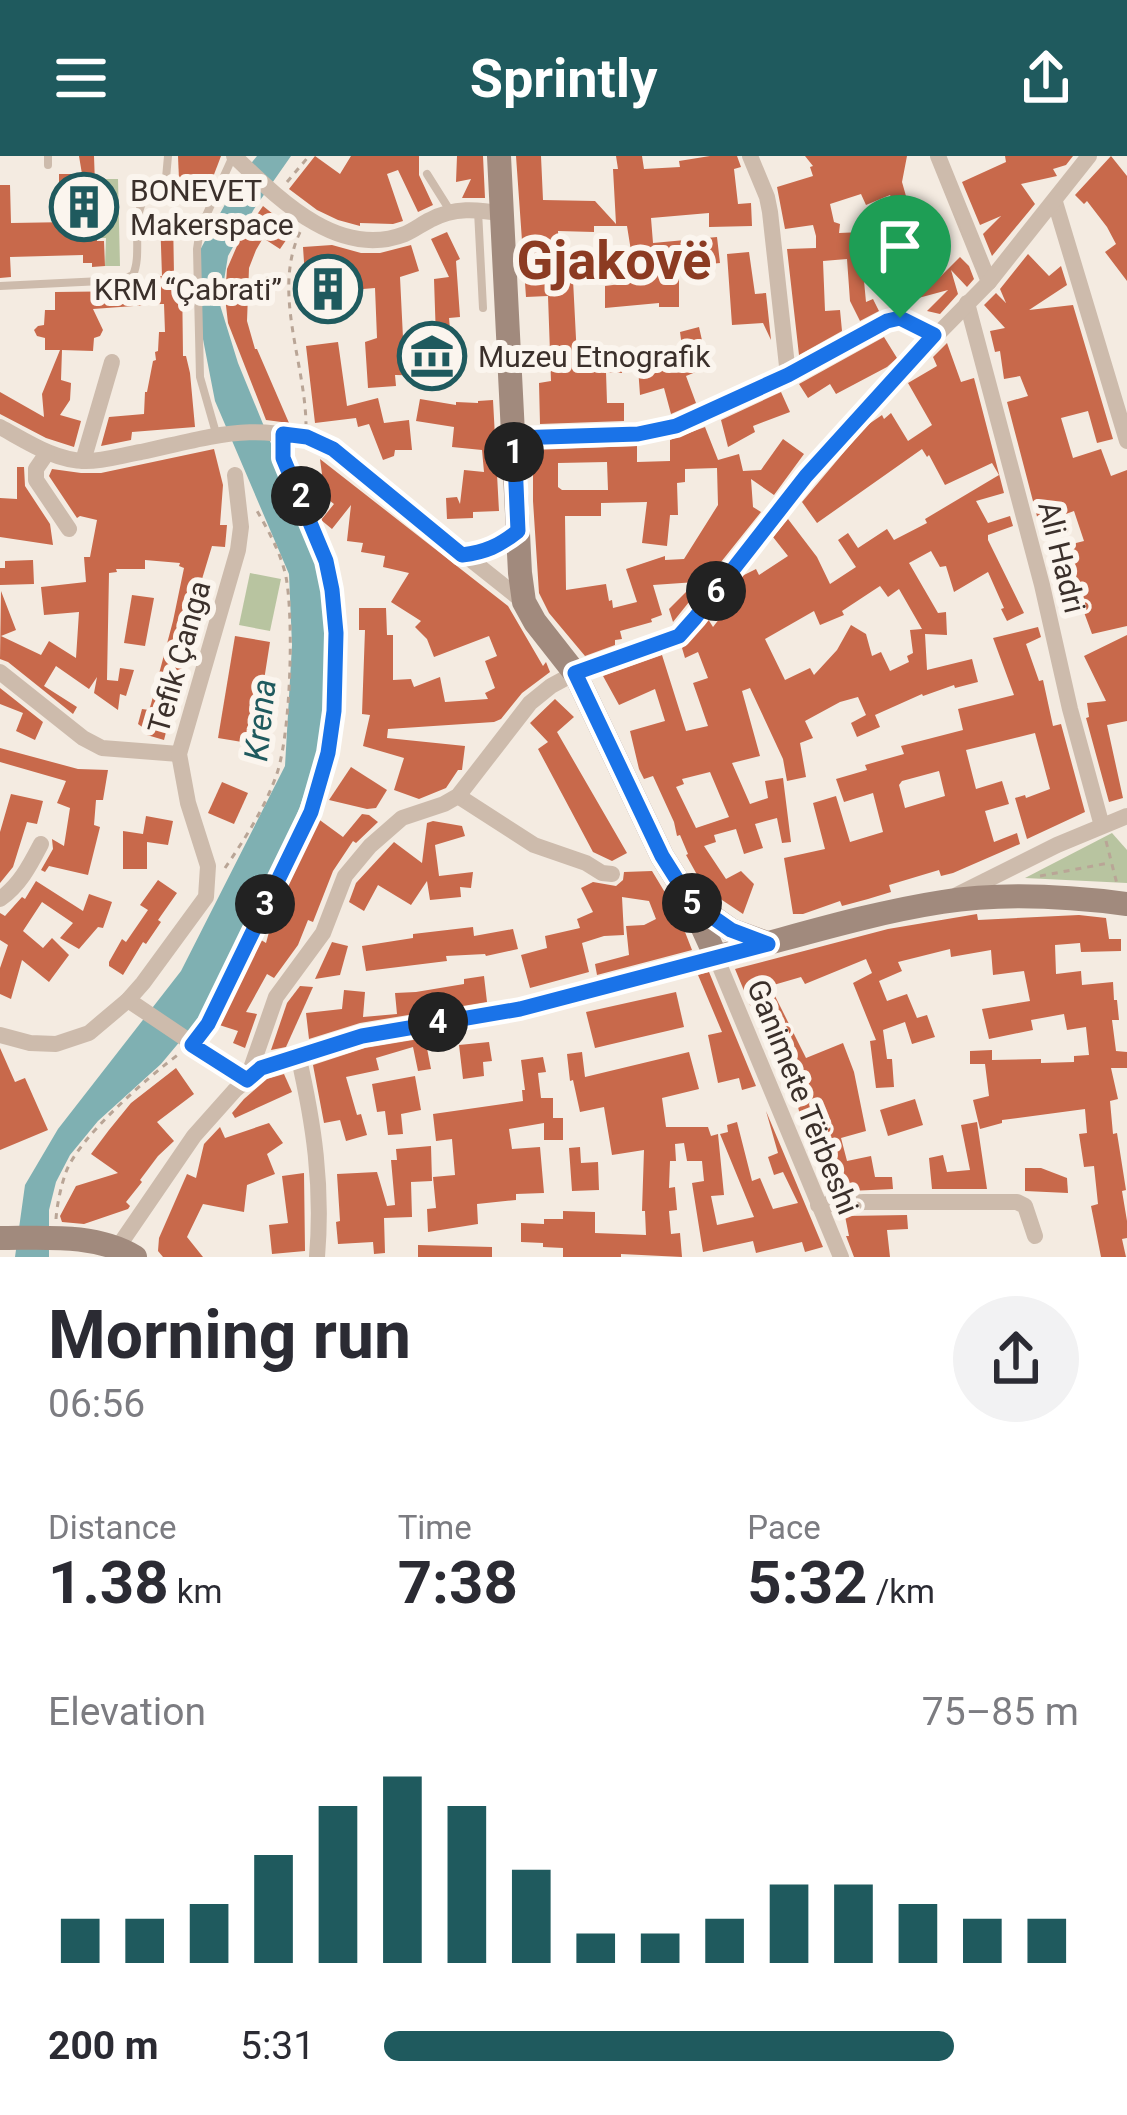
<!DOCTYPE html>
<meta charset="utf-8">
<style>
body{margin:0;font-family:Roboto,sans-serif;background:#f2f2f3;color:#2b2b33;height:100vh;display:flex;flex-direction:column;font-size:45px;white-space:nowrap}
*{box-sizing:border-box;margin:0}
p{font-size:39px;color:#7c7c81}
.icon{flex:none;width:66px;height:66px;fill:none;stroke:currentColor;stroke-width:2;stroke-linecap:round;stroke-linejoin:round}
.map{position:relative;height:1101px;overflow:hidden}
.panel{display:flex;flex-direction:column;background:#fff;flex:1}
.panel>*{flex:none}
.pin{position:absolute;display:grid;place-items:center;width:102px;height:102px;color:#fff;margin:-123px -51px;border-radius:50% 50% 50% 0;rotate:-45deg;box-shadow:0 0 12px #0007}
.pin .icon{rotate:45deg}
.km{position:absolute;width:60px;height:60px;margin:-30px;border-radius:50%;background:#222;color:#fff;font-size:33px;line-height:60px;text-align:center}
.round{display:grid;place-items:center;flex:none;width:126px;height:126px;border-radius:63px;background:#f2f2f3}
.summary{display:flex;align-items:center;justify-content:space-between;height:204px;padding:0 48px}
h1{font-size:66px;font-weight:700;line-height:90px}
.stats{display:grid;grid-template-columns:repeat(3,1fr);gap:18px;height:204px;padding:12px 48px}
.stats div{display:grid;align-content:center}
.stats b{font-size:60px;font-weight:700}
.stats small{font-size:33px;font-weight:400}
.stats p{font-size:33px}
.chart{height:336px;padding:24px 48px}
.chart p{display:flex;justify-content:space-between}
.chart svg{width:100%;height:216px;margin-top:12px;stroke:#1f5a5e;stroke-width:6}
ul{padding:0 48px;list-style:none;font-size:39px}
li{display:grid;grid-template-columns:192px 144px 1fr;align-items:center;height:90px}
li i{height:30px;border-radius:15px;background:#1f5a5e}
header{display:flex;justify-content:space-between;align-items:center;height:156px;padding:0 48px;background:#1f5a5e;color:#fff;font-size:54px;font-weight:700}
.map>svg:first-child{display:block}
</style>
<header><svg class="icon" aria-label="menu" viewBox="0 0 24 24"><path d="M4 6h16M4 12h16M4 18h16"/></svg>Sprintly<svg class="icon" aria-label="share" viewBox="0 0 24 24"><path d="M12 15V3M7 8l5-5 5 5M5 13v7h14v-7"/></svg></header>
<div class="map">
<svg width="1127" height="1101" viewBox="0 0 1127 1101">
<rect width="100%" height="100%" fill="#f4ebe1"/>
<g fill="#b8c4a0">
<path d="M99,23H118L120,110H105L106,82H100Z"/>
<path d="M250,417L281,423L270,475L239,469Z"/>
<path d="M1112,677L1127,694V727L1025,722Z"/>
</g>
<path fill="#7fb0b2" d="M257,0H291L254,53L228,100L220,149L238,207L320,407L331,478L321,592L287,686L197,865L161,908L98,965L70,999L56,1026L49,1054V1101H15L25,1029L58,973L181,815L285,610L292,489L289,418L215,245L202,178L200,94L240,21Z"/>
<g fill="#c8694b" fill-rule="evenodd">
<path d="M79,0H94L97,85H104L105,110L92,111V107H83V99L10,101L11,121L0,122V29H10L11,67L71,66V36H59V18H82Z"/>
<path d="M178,0H221L204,45L180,47Z"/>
<path d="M315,0L340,18L351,0H419V19L433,49L418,56L398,14L387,18L403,65L393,68L360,67V70L338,64L317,54L289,33Z"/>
<path d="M457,0H483L485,42H462L471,23L456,26Z"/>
<path d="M516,0H541L543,44L595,45L616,68L613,13H618L616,0H642L644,13L680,11L679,5L710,0H737L741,11L734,13L738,48L751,47L752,70L709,71V57L651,62L653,87L717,81L720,107L679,111V151H659V147L605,152V130L636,126L627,70H594V76L558,75L560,105L572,104L577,202L621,201L622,217L606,216L607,247H624V265L540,268L539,227L551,225L548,140L526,141Z"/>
<path d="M805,0H907L902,26L919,86L912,88L906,75L894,82L861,93L866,146L873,143L879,155L860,165L850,145L847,103L823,105L825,155L840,154L842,175L799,199L787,93L816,92V80L813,69L785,73L777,31L813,20L810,11L813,10ZM861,38L866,49L890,39L901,63L863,76L839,77L840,68L834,66L830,48Z"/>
<path d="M1005,0H1073L1066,9L1053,13L1057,20L1021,28L1035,48L992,100L983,78L1001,60L980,69L962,26L1006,6Z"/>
<path d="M1111,0L1127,20V125L1105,96L1116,88L1107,71L1087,45L1084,48L1075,39Z"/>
<path d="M263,50L293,74L280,93L263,82L256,94L249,112L247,165L255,193H257L289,267L266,264L228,167L225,141L227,113L240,83Z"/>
<path d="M173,60L174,119H182L183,200H186L190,217L195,271L132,276L131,284L101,290L109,261L144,258L145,236H147L153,205L156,204L155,196L158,195L159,176H165L164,148H161L93,153L103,174L100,180L94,182L93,195L62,194L61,224L71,227L70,244L60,259L81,265L74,291L46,282L0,258V236L44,261L42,238L60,194H45V182L37,180L34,174L38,170L44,169L45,154H55V136L137,135L136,131L160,129V120H162L160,61Z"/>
<path d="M447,76L460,103L456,105L460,161L449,162L453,208H444V220L395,219L396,230L368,232L365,186L377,182L375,132L351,134L352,148L307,151L303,91L332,89L361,97H380L411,89L419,115L400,121L403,182L436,183L434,123L449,121L431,83Z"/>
<path d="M749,96L755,138L766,137L771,184L763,167L732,169L727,98Z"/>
<path d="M1028,98L1049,120L1061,110L1067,129L1029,154L1073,149L1113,283L1097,287L1088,255L1061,262L1073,302L1101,293L1111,320L1127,314V470L1092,478L1060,391L1084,385L1074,355L1039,368L1007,246L1028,240L1020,220L1004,223L1000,195L995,196L990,175L1005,172L984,149L996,137L1006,147L1000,133Z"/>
<path d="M960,101L969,110L974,123L967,131L951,114L958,138L940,158L927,155L948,134L911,144L903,116L925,110L931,130Z"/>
<path d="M699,171L708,211L686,220L696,247L671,258L664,232L640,239L638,211L683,198L680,176Z"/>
<path d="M884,181L897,202L887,211L836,238L830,228L808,242L799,228Z"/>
<path d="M338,186L347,250L378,242L384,267L409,264L412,294H395L394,300L383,304L369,268L358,271L356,262L315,267L306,190Z"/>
<path d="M947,187L961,226L974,222L1004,337L976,345L988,367L1010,360L1013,370L988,379V384L1024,457L1007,465L1001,453L1004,452L988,416L954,436L946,410L940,411L931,395L909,407L938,457L946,456L947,479L925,478L927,514L972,503L978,526L955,532L954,529L923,540L922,538L875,559L880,571L857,581L851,567L866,559L858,541L840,546L805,565L813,582L800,587L806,621L787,625L783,603L750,532L742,535L760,600L732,607L750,648L768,642L765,625L783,622L791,686L782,687L777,662L755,668L763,692L744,698L736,673L714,679L716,686L704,690L726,723L741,715L754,728L743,758L719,742L708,731L705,733L686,699L688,698L680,679L677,680L674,666L653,620L644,623L639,613L630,575L665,565L655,533L619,549L603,520L662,499L686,575L708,570L693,527L708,522L698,496L685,502L682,492L708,463L713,471L743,432L739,425L742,420L756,413L759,419L788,400L773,381L788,363L817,401L830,428L856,411L838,384L848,377L858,392L887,373L894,384L927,367L925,363L999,319L992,307L945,329L929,299L927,301L922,293L817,367L802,346L866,270L882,259L884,263L891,257L908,285L932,269L908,227L937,210L933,201ZM880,430L888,441L899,433L922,473L910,474L913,497L907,500L909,506L890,515L881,496L872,500L866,478L851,469L837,494L814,519L810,512L785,524L765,483L814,455L820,469L844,459L842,455ZM710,616L729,661L696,672L676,631L684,628L682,623Z"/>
<path d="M781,236L790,256L753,270L755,276L728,291L721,264Z"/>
<path d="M420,243L456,249V246L478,247V245L493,244L499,355L473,356V362L447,363L446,342L457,341L460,348L464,314L484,316L482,294L452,291L454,271L416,265Z"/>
<path d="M705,271L718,304L739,298L743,315L761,314L783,283L804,298L774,339L751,323L753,351L761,356L673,466L669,453L696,426L653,429L662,459L651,463L652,466L620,475L622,483L615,484V489L585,500L549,457L539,437L533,345V294L637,290V306L670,305V284ZM607,306L608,334H562L558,331V307ZM717,312L718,349L684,403L665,404V400L626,413L637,446L613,452L612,444L609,445L606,428L566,434L565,360H601V347L647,346L642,387L667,390L670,359H678L677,327L685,326V313Z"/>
<path d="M214,293L223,329L220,369H227L225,391L212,390L199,433L192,475L164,584L147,579L149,576L138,568L142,553L149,554L151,548L173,465L184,412L179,410L180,407L145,404V413H116L117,416L109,417L107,524L118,525L120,512L134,514L126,540L120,538L118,554L94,537L97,521L89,533L56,510L44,530L77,551L73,558L8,506L0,503L1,435L16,474L1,480L41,499L49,485L76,502L79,456L44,459L41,431L86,426L84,401H90L97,364L80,360L77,362L49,320L52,313L81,317H101Z"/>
<path d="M320,303L508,450L543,510L546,506L550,516L522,537L501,563L494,566L388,573L387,582L465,590L462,614H458L446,632L419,643L394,634L404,602L363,590L370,559L362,558L365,474H359V452H386L387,479H393V524L411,523L414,531L440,521L445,546L488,543L485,537L495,532L485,505L497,500L489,480L434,501L427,483L415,471L421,465L391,446L409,417L383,411L385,400L361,396L363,387L347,385L351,349L332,373L321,364L334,348L325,341Z"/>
<path d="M17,311H24L25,330L50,368L53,389L0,381V342L17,343Z"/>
<path d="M33,404L34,428L0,429V412H5V405Z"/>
<path d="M132,439L154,442L145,490L124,487Z"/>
<path d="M1038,471L1041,481L1026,488L1039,525L1043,524L1053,570L1061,568L1085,656L1027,683L1015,642L1025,639L1026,642L1050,633L1035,577L966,594L976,633L1002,625L1009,648L985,655L994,686L1017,677L1020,688L953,717L941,720L939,714L889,729L891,736L868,743L842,750L840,745L803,758H793L784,702L825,693L813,647L836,640L850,686L883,676L873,637L844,646L836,623L867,614L865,609L904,598L901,590L963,574L958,553L1014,539L993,482ZM939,615L945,640L905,652L899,629L902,625Z"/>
<path d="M1127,479V565L1107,569L1123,642L1109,646L1086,562L1089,561L1087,547L1106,545L1084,500Z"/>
<path d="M235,480L270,486L254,588L218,582Z"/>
<path d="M0,532L43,566L35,584L16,575L23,557L0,548Z"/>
<path d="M555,543L574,561L557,576L627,697L612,705L593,696L538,593L548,586L530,567Z"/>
<path d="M0,592L78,613L108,614L103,644H96L94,669L100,671L88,719L49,710L45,716L41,714L53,693L52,683L64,690L70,652L57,647L66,625L0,606Z"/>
<path d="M351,611L387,634L376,652L367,653L329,644Z"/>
<path d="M222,626L248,637L234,668L208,657Z"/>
<path d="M11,638L43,645L37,668L27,666L13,711L0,727V676Z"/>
<path d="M362,658L369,659L378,666L356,687L353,685L333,715L313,766L308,764L298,789L274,822L267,818L246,856L257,858L245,892L233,887L238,875L213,867L219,847L253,779L266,787L275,754L283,737L279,735L317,662L343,681Z"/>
<path d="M146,660L173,665L168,689L147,686V713H123V675L143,678Z"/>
<path d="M433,665L462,670L465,680L435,689L439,720L473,716L471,732L460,731L461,741L430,744L427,725L411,749L378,729L364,755L349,746L356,727L394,686L422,707L427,667Z"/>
<path d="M652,715L678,758L692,794L597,819L595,808L629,799L626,770L644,769L656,763L649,745L622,741L624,779L604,780L582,787L589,816L530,832L521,799L547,792L545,780L580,772L577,763L593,756L581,732L593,726L616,730L623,724L624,716Z"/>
<path d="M158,724L177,737L158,764L161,766L146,788L143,786L123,819L109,810V806L122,783L126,786L148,754L140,749Z"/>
<path d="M36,725L83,755L89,738L112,746L103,772L98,771L79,793L60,782L73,767L42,746L23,775L43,792L52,782L69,799L49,826L22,804L11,843L0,838V812L8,789L0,784V757L5,760L22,741L25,743Z"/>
<path d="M977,758L978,764L1079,759L1106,762L1109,783H1121V795L1081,796L1080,787L1055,789L1056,818L1081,815L1082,829L1113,826L1114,844H1117L1119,864H1112L1116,895L1127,896V912H1111L1118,943L1110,945L1113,978L1117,977L1126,1034L1122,1035L1127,1065V1082L1122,1083L1126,1101H1101L1091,1050L1098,1048L1094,1010L1084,1011L1079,978L1087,977L1085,953L1002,964V967L980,973L973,944L989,940L985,908H970V895L992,894V904L1041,903V907L1074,906V900L1089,899L1086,871L1067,874L1064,858L1031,864L1033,874L989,883L982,853L1030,845L1024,815L993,819L991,794L951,801L950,793L898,806L902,815L879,825L887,845L907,838L917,862L927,859L935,881L912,888L905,866L883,874L887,903H892L894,931L876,932L870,885L876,884L853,827L872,817L866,803L805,828L801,821L770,830L806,902L843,887L854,916L866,975L841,982L847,1005L871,1000L875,1021H892L893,1033L828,1036L807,987L797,947L792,950L735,813L888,773Z"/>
<path d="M473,771L474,780L513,773L518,793L486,800L485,798L446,800L447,805L366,815L362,790L413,782V778Z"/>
<path d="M332,786L348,790L340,819L315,823Z"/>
<path d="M709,816L756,930L742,934L739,922L718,927L708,879L722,876L698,819Z"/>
<path d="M484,820L487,846L360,867L309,883L306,857L342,853L344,834L365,836L363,861L397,858L395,837L416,836L464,828V823Z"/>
<path d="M300,830L313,831L286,891L271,894L287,847Z"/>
<path d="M676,836L684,871L595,892L586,856Z"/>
<path d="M425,882L431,913L418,915L413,891L376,902L379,914L346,921L357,959L361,958L367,979L346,985L340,964L324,967L313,909L365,892Z"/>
<path d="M489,886L492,905L483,906L484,920L463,923L459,889Z"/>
<path d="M0,892L15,926L25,922L48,974L0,994Z"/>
<path d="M582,896L585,921L689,896L699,933L662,942L666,971H708L711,980L718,978L724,1039L711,1040L717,1069L754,1061L720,978L728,976L727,969L737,966L752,1025L760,1022L773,1053L798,1047L783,1016L774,1019L768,1001L778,997L766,955L823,1091L805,1096L802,1086L756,1097L753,1085L703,1096L692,1027L704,1025L702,1005H687L684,987L675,988L676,1005H670L669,1032L675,1031L677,1054L669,1055L671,1078L680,1077L682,1101L621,1098V1101H563V1092L543,1091V1087L521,1086V1067L544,1068V1063H563V1055L595,1056V1077L646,1079L645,1055H642L644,994L612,999L604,951L580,956L573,924L570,925L567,898Z"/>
<path d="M543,901L546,916L538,917L541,942H553V962H563V984H544V967L509,973L512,993L540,991L544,1037L516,1038V1044L477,1048L478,1068L428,1076L427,1053L436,1052L433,1021L455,1019L452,983L436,985L433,958L523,945L522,934H525L521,904Z"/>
<path d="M176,912L194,938L157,966L174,985L158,1000L140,1024L142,1026L126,1046L130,1050L128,1053L84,1068L62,1066L60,1060L76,1030L118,1017L91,998L109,974L131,947Z"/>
<path d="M284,918L292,936L235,962L232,957L244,943L267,923Z"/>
<path d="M415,920L421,954L401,958L403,978L388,979L385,955L377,956L372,928Z"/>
<path d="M915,943L923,969L888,980L880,954Z"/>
<path d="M977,966L987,1033H932L929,1002L943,999L947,1016L970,1014L961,969Z"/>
<path d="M269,967L283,987L267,998L275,1018L247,1029L244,1056L203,1048L187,1081L203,1101H163L158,1095L159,1082L187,1018L196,1022L204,988L220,971L225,982Z"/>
<path d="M431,990L432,1025L411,1026L412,1061L384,1062L385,1097L374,1098L373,1086L338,1088L336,1066L340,1065L337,1018L377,1016L387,1050L395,1049L391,1004H397L396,993Z"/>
<path d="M580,991L581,1007L598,1006L599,1034L572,1035L569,992Z"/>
<path d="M1025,1012H1041L1067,1022L1068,1037L1025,1035Z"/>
<path d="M304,1017L305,1095L272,1098L269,1069L288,1067L282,1020Z"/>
<path d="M907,1059L908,1073L887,1074L890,1101H854L846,1080H849L845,1060Z"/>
<path d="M418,1089L492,1091V1101H418Z"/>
</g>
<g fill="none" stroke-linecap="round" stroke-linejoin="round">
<g stroke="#b9a596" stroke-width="3" stroke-dasharray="6 6" stroke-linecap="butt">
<path d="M287,26L309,0"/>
<path d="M300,76C272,136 305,205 306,268"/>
<path d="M1106,685L1117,728"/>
<path d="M225,712C244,684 263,655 275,623C291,584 294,463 286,421C281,397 268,374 256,353"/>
<path d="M1040,720L1109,707"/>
<path d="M203,875L311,656L328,597L334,555L336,477L332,434L326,405L283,302L282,292"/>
<path d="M56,1063C57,1048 61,1030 66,1016C79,981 148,921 179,898"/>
</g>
<g stroke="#cdbbac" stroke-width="8">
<path d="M48,0V9"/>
<path d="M427,18L449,53"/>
<path d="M478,55L483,152"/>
<path d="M0,130L122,124L133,119C143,97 130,64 145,42C150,35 159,29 166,22L168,0"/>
<path d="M216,277L200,221L197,93L200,73L233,0"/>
</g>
<g stroke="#cdbbac" stroke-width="16">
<path d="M234,0C278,42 338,104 405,78C414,74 422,68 430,64C454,51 477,53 504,58"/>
<path d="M750,0L767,41L770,56L788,219"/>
<path d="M938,0L989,126"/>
<path d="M1055,46L1127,285"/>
<path d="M967,147L1042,429L1070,553L1102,670"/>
<path d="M0,271C26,285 55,305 86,305C104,305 123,299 141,296C211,281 263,261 333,294L524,446"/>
<path d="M514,282L638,277L676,270L788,219L887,165L900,162L934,179"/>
<path d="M47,297L36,313V324L69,373"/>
<path d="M83,305L112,206"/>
<path d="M462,399L493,393L518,375"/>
<path d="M0,516L83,582L102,592L179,598"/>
<path d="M458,640L534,689L586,707L602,717L612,718"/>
<path d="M957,739L1057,689L1127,660"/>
<path d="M0,743C20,729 30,709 41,688"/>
<path d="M128,844L247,924L276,841L323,777L345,720L370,690L402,662L444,648L458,640L530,547L551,530L575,517L678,480L806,320L863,254L989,126L1089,0"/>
<path d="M0,879L30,887L56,888L89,877L128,844L143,827L206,741L208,710L188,647L179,598L238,394L241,371L235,319"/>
<path d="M298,899C314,968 323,1030 317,1101"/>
<path d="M818,1049L864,1046H1017L1025,1050L1035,1080"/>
<path d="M117,1100L118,1091L194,980L235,934L261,912L362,880L520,853L716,801L841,1101"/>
</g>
<g stroke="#a18a7d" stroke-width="24">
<path d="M499,0L520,417L524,446L535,466L575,517L662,700L691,746L716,801C791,782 865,758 942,746C1003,736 1066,740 1127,748"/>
<path d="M693,747L731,774L767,787"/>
<path d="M0,1082C45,1082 95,1077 135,1101"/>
</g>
</g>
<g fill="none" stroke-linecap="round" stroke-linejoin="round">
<g stroke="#fff" stroke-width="24">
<path id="route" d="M900,162L934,179L806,320L695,462L679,480L575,517L662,700L691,746L731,774L768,788L520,853L362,880L261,912L247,924L192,889L208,868L311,656L328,597L334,555L336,477L332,434L326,405L283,302V278L307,281L333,293L462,399C486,396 499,390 518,375L514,282L638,278L676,270L788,219L887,165Z"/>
</g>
<use href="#route" stroke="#1a73e8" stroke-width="15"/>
</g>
<defs>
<g id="building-ring" transform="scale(3.45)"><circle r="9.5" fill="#fbf5ee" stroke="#1f5a5e" stroke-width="1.5"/><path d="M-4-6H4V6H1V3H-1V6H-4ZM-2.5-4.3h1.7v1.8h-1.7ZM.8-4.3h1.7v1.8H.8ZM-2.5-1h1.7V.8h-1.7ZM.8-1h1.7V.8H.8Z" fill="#1f5a5e"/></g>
<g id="museum-ring" transform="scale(3.45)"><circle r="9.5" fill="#fbf5ee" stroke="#1f5a5e" stroke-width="1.5"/><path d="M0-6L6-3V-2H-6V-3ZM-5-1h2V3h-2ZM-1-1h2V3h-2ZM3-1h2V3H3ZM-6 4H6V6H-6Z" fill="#1f5a5e"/></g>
</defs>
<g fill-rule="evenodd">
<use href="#building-ring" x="84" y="51"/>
<use href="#building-ring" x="328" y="133"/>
<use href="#museum-ring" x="432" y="200"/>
</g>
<g text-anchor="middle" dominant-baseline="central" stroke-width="12" stroke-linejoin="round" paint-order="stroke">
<g font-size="30" fill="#3b302b" stroke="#fbf5ee" text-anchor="start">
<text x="130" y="34">BONEVET<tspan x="130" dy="34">Makerspace</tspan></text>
<text x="282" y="133" text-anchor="end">KRM “Çabrati”</text>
<text x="478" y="200">Muzeu Etnografik</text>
</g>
<g font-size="30" fill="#3b302b" stroke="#fbf5ee">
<text transform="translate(1062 401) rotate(76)">Ali Hadri</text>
<text transform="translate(179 501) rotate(-74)">Tefik Çanga</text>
<text transform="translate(803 941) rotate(68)">Ganimete Tërbeshi</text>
</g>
<g font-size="33" font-style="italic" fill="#1f5a5e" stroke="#fbf5ee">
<text transform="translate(260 564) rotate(-84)">Krena</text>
</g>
<g font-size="54" font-weight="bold" fill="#8c3b22" stroke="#fbf5ee">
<text x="614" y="104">Gjakovë</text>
</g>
</g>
</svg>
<div class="pin" style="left:900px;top:162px;background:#1e9e55"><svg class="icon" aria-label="arrive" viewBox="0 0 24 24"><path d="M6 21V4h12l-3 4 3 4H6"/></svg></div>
<b class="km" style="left:514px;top:296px">1</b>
<b class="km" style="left:301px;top:340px">2</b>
<b class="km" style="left:265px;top:748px">3</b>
<b class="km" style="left:438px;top:866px">4</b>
<b class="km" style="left:692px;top:747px">5</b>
<b class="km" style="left:716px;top:435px">6</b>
</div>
<section class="panel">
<div class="summary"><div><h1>Morning run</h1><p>06:56</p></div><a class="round"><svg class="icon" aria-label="share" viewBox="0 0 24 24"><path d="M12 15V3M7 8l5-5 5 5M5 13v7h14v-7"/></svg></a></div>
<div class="stats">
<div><p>Distance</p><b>1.38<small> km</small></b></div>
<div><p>Time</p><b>7:38</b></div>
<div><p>Pace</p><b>5:32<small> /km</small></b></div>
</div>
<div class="chart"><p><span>Elevation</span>75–85 m</p>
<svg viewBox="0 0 160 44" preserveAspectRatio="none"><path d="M5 44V35M15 44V35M25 44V32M35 44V22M45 44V12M55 44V6M65 44V12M75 44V25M85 44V38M95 44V38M105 44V35M115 44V28M125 44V28M135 44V32M145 44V35M155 44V35"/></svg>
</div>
<ul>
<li><b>200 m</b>5:31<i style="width:82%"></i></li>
</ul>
</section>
